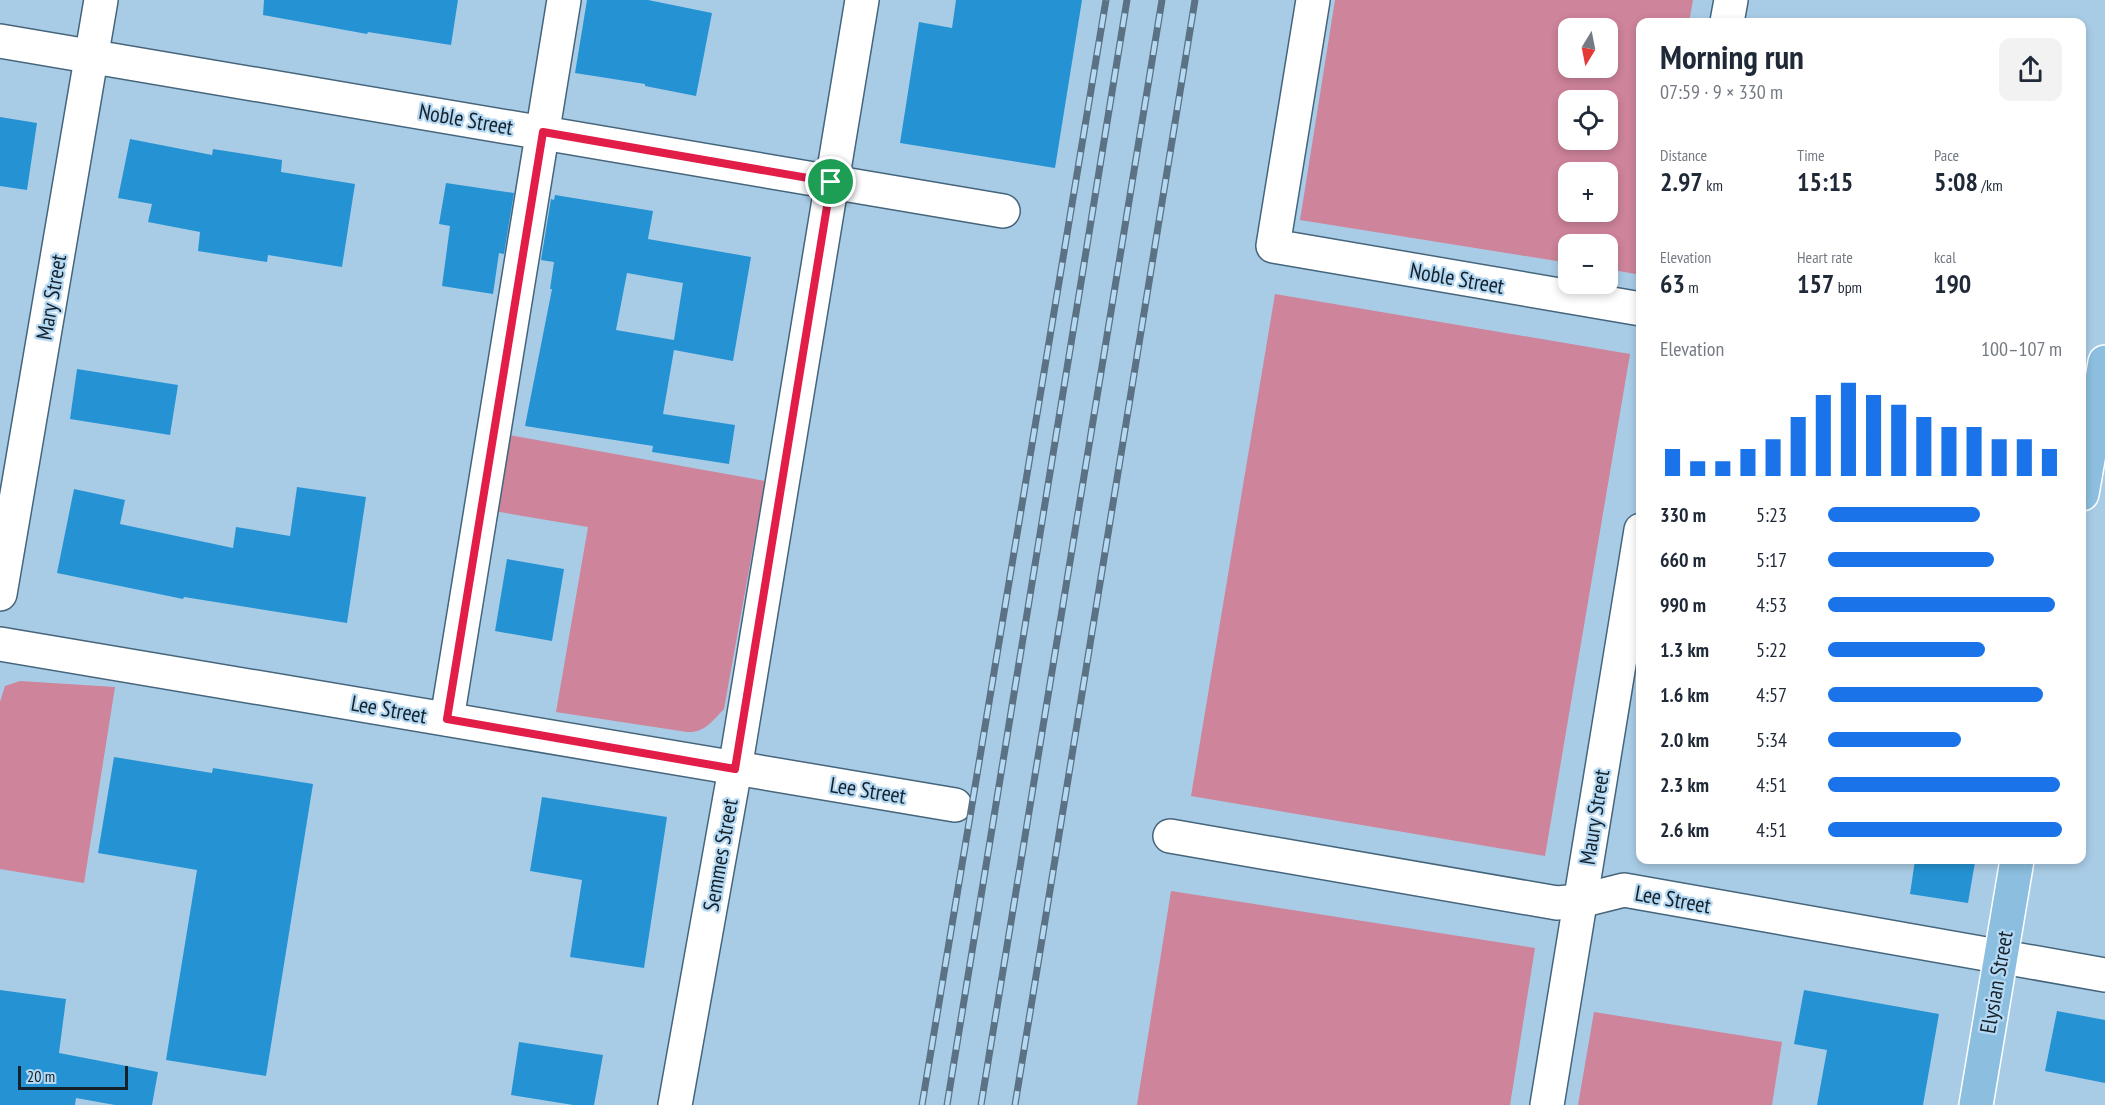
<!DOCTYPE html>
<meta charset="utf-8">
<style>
body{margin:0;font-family:"PT Sans Narrow",sans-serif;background:#f2f2f3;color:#1f2937;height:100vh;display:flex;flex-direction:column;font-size:22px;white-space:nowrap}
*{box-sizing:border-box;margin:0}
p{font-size:20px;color:#747a83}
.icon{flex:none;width:33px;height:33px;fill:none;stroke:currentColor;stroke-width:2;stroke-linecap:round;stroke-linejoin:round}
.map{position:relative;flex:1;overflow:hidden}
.drawer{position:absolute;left:1636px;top:18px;width:450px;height:846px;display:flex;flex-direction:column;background:#fff;border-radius:12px;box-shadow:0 3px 9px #0003}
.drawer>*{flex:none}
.needle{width:39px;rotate:190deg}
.buttons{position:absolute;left:1558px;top:18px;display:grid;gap:12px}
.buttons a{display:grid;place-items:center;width:60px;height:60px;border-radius:12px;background:#fff;box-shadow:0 3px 9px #0003;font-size:30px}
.scale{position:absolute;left:18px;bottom:15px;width:110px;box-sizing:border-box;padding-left:6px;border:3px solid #14212b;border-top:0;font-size:16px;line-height:21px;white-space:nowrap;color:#14212b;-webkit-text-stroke:4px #b6d9f3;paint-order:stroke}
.pin{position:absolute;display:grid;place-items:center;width:51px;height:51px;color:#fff;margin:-26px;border:3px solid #fff;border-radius:50%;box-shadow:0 2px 6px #0007}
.round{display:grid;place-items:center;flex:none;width:63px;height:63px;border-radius:12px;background:#f2f2f3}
.overview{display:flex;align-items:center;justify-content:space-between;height:102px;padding:0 24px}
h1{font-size:33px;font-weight:700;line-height:45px}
.stats{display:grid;grid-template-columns:repeat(3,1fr);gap:9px;height:102px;padding:6px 24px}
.stats div{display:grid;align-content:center}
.stats b{font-size:26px;font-weight:700}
.stats small{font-size:16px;font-weight:400}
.stats p{font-size:16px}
.chart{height:168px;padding:12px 24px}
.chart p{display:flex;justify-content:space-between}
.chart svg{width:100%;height:108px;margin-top:6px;stroke:#1a73e8;stroke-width:6}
ul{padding:0 24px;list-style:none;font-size:20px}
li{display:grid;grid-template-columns:96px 72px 1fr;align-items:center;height:45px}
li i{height:15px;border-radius:8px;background:#1a73e8}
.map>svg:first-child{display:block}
</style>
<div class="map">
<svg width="2105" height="1105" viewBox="0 0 2105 1105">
<rect width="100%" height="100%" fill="#a9cce6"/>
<g fill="#ce849a" fill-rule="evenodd">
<path d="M1335,0H1693L1689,22H1641V275L1608,269V244H1569V263L1300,220ZM1569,28H1608V68H1569ZM1569,100H1608V140H1569ZM1608,172V212H1569V172Z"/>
<path d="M1275,294L1630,354L1545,856L1191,796Z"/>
<path d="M509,435L765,481L724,709C712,721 705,733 687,732L556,712L588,527L494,511Z"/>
<path d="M20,681L115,687L84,883L0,869V702L5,686Z"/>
<path d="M1171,891L1535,948L1510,1105H1137Z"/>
<path d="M1594,1012L1782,1042L1772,1105H1578Z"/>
</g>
<g fill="#2593d3" fill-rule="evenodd">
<path d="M264,0H458L451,45L368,32L367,34L263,15Z"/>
<path d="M587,0H648L712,13L696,96L645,86V84L575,73Z"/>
<path d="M956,0H1082L1055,168L900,143L919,22L952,28Z"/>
<path d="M0,117L37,123L27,190L0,186Z"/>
<path d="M130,139L212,155L213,149L282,160L281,172L355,184L342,267L268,255L267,262L198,251L200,232L148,222L152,204L118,198Z"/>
<path d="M446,183L514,193L504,254L499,253L493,294L442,286L450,226L439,224Z"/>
<path d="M555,195L653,211L648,239L751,257L733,361L674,350L663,414L735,425L729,464L652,452L653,446L525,426L552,289H550L554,262L541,260L551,199L554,200ZM627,273L683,283L674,340L616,330Z"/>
<path d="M77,369L178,385L170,435L70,419Z"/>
<path d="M297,487L366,497L347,623L184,597L183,599L57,573L74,489L125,500L120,524L233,548L236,527L290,536Z"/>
<path d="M507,559L564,569L552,641L495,631Z"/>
<path d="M114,757L212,773L213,768L313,784L266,1076L166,1060L197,870L98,853Z"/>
<path d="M542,797L667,817L644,968L570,957L582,880L530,871Z"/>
<path d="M1915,860H1959L1975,862L1968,903L1910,894Z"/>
<path d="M0,990L66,999L59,1053L158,1072L152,1105H115L76,1098L75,1105H0Z"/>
<path d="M1804,990L1939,1014L1923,1105H1817L1827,1050L1794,1044Z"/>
<path d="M2057,1011L2105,1020V1083L2045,1071Z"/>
<path d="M519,1042L603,1055L594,1105H573L511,1095Z"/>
</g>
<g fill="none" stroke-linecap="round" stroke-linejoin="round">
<g stroke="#45657c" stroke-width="36">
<g id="minor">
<path d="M1313,0L1273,246L1641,309"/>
<path d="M1727,22L1731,0"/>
<path d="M0,41L1003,211"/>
<path d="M0,594L101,0"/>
<path d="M0,644L955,805"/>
<path d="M447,719L564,0"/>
<path d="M1170,836L1557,903L1580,901L1624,890L2105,975"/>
<path d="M675,1105L735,769L862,0"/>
<path d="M1547,1105L1641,530"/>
</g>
</g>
<g stroke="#fff" stroke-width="36">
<g id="major">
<path d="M2082,494L2105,362"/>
<path d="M1976,1105L2017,860"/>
</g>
</g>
<use href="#minor" stroke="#fff" stroke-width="33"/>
<use href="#major" stroke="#8bbedf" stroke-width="33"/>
<g stroke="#5b7284" stroke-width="7">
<g id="rail">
<path d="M922,1105L1106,0"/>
<path d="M947,1105L1127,0"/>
<path d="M981,1105L1162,0"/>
<path d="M1015,1105L1195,0"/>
</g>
</g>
<use href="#rail" stroke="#b6d9f3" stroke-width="4.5" stroke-dasharray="14" stroke-linecap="butt"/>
</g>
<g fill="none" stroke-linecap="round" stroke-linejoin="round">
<g stroke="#fff" stroke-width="12">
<path id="route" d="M543,132L831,182L735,769L447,719Z"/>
</g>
<use href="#route" stroke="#e11d48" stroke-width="8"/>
</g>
<g text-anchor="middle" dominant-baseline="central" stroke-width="4.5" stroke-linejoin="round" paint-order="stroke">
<g font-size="22" fill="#14212b" stroke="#b6d9f3">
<text transform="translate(466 119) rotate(10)">Noble Street</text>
<text transform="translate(1457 278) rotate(10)">Noble Street</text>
<text transform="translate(51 297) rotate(-80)">Mary Street</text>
<text transform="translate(389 709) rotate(10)">Lee Street</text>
<text transform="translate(868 790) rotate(9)">Lee Street</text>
<text transform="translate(1594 817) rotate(-81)">Maury Street</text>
<text transform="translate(720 855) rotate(-80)">Semmes Street</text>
<text transform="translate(1673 899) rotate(10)">Lee Street</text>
<text transform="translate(1996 982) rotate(-80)">Elysian Street</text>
</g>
</g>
</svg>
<div class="buttons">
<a><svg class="needle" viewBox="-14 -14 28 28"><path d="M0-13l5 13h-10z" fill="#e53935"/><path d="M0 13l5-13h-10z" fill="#747a83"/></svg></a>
<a><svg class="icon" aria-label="locate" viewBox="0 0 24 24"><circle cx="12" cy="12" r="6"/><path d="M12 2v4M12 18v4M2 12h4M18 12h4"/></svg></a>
<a>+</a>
<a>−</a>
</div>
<div class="scale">20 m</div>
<div class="pin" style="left:831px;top:182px;background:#1e9e55"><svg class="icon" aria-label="arrive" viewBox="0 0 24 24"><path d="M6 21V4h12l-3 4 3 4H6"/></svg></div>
<section class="drawer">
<div class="overview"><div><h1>Morning run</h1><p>07:59 · 9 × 330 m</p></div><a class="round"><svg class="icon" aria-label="share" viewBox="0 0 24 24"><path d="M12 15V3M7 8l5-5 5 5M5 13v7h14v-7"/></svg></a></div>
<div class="stats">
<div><p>Distance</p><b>2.97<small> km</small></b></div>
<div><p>Time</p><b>15:15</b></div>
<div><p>Pace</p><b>5:08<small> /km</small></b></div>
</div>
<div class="stats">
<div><p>Elevation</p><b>63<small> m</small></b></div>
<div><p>Heart rate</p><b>157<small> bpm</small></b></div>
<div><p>kcal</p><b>190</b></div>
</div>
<div class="chart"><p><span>Elevation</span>100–107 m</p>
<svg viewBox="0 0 160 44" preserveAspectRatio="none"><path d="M5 44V33M15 44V38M25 44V38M35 44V33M45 44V29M55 44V20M65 44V11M75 44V6M85 44V11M95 44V15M105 44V20M115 44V24M125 44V24M135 44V29M145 44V29M155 44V33"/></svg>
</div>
<ul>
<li><b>330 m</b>5:23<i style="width:65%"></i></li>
<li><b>660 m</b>5:17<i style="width:71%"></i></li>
<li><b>990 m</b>4:53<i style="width:97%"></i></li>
<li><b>1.3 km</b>5:22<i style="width:67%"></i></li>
<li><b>1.6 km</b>4:57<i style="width:92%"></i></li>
<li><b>2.0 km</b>5:34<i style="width:57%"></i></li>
<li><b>2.3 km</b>4:51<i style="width:99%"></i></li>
<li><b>2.6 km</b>4:51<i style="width:100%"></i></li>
</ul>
</section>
</div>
